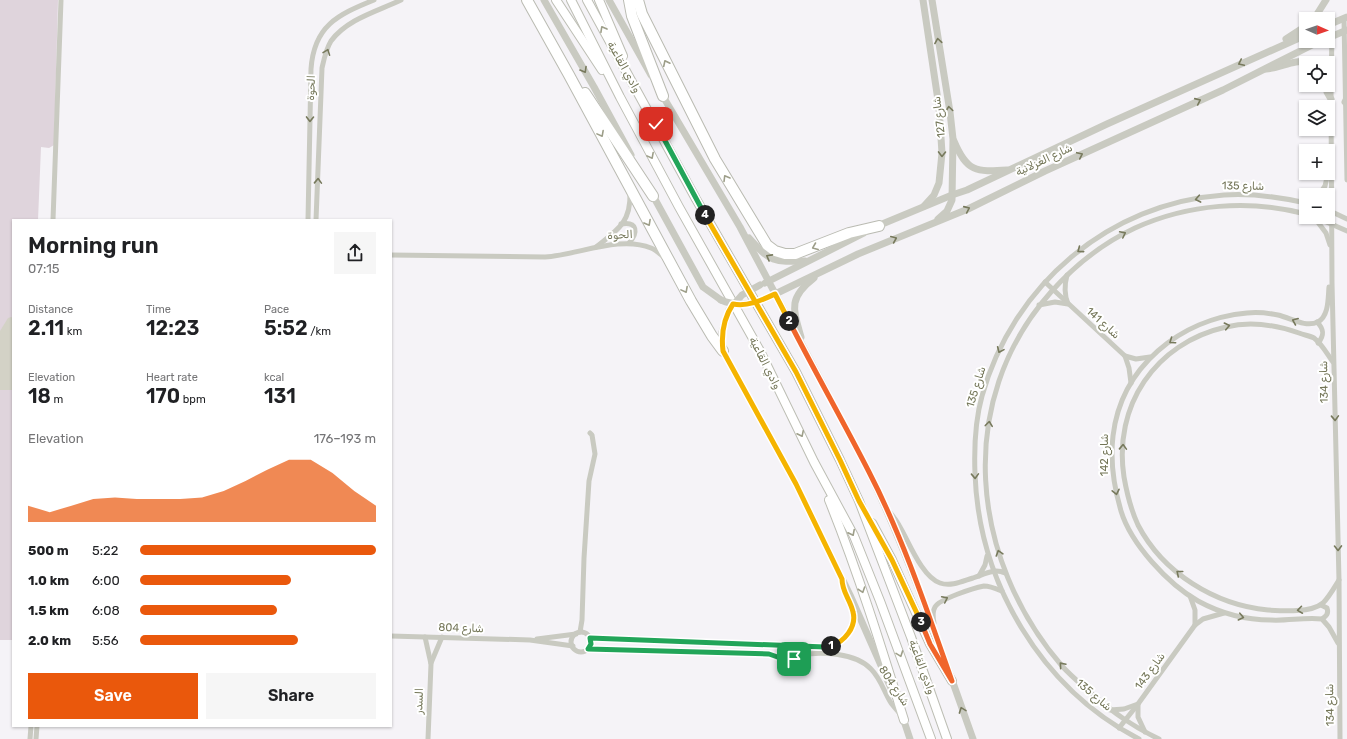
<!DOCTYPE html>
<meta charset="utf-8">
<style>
body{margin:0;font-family:Rubik,"Noto Naskh Arabic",sans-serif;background:#f6f6f6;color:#202124;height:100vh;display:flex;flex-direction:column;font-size:15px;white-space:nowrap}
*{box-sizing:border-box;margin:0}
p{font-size:13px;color:#757577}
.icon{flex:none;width:22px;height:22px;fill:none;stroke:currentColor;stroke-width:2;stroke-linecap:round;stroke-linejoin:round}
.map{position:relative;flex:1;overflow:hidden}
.panel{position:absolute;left:12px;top:219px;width:380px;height:508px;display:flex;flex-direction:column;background:#fff;border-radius:0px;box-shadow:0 1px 3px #0004}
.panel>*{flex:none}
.needle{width:26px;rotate:92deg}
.buttons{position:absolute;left:1299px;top:12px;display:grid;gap:8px}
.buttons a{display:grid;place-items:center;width:36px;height:36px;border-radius:0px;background:#fff;box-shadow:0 1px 3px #0004;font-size:20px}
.pin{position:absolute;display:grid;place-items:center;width:34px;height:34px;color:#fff;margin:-17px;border-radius:8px;box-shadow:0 2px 6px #0006}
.km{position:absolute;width:20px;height:20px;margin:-10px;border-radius:50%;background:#222;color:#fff;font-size:11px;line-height:20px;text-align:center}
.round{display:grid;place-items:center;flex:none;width:42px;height:42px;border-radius:0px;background:#f6f6f6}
.head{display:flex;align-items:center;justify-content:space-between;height:68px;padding:0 16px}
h1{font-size:22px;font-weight:600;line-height:30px}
.figures{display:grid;grid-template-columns:repeat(3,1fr);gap:6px;height:68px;padding:4px 16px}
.figures div{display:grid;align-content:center}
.figures b{font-size:20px;font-weight:600}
.figures small{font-size:11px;font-weight:400}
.figures p{font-size:11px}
.chart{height:112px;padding:8px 16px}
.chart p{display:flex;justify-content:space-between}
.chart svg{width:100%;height:72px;margin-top:4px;fill:#ea580c;opacity:.7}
.cta{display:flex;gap:8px;margin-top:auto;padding:8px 16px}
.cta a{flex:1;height:46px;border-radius:0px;background:#ea580c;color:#fff;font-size:16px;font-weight:600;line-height:46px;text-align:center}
.cta a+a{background:#f6f6f6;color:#202124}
ul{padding:0 16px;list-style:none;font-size:13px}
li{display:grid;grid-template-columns:64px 48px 1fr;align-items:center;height:30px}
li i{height:10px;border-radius:5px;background:#ea580c}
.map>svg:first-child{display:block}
</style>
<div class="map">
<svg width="1347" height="739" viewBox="0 0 1347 739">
<rect width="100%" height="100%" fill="#f5f3f7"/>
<path fill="#dfd4dc" d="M0,0H58L54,145L49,148L41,147L38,220H13V640H0Z"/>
<path fill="#d3d2c6" d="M11,317L13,318V390H0V331L8,318Z"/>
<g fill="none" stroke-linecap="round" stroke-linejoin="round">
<g stroke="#bdbeb4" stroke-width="10">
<g id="primary">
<path d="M556,0L602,70"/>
<path d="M571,0L620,97L679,207L760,351L814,462L854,536L880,601L931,739"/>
<path d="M587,0L696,199L796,372L840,460L859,501L911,637L947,739"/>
<path d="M599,0L623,56"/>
<path d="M829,500C858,572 881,646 904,720"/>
<path d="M872,523L892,560L930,644L952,681"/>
</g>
</g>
<g stroke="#babbb2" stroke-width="12">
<g id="motorway">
<path d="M527,0L569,75L691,301L712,336L723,351"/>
<path d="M629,0L632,16L663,96"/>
<path d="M638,0L642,14L715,159L767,245L775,251L785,254H795L849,233L879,226"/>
<path d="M585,93L653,196"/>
</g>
</g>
<g stroke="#c9cac1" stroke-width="5">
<path d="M1344,19L1347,180"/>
<path d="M1332,23L1331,99L1332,283L1339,580L1340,739"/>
<path d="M1319,195L1325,186L1328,173"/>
<path d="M1328,210L1347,219"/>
<path d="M1314,217L1326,233L1330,245"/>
<path d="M1315,217L1347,231"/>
<path d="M53,220L61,0"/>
<path d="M308,220L311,69C314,26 337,15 374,0"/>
<path d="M316,220L322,68C324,59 326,49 331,41C347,19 378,11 401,0"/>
<path d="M621,224C638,221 638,233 629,243"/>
<path d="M596,247C618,230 631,222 630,193"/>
<path d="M391,255L545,257C578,255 620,235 651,248C656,250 660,254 664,257"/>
<path d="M1045,282L1125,356L1129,368L1131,383"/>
<path d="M1329,287C1328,298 1329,316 1318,322C1305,328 1291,318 1278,315C1268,313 1257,312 1247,313C1180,319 1121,367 1113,436C1110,461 1114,487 1121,511C1131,544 1168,584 1198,601C1220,613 1246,620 1271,620C1288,621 1305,617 1322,619L1329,627L1338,643"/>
<path d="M1039,305L1055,302L1068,304C1064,294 1064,286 1067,275"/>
<path d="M1317,322C1324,329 1325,335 1318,343"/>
<path d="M1125,356L1136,359L1150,357"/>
<path d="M1333,362C1327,354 1322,344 1314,338C1310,336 1304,335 1299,333C1276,325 1250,321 1226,327C1155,343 1113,406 1124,477C1127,494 1131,510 1138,525C1163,573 1215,605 1268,610C1283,611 1311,613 1323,603C1329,597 1334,588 1339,580"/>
<path d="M889,511C893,516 897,521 900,527C909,542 922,577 940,583C951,587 963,581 973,578C985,574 994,568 1005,573"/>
<path d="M979,576L985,565L987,556"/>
<path d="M1190,596L1195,610V625"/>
<path d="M1321,605L1327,608C1329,614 1326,616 1322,619"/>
<path d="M934,623C933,618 932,612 935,607C939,599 974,588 984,586C990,586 997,589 1002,591"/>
<path d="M580,632L582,620L584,558L589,481L595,454L592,435L590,433"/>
<circle cx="581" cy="642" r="10"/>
<path d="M391,636L530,640L573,646"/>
<path d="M425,637L431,664L428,739"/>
<path d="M590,638L825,647C841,644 858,630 853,611C850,601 842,593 842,582"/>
<path d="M537,639L576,634"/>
<path d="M588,649L769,654C776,655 783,660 790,660C794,660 797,656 801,655C821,651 856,653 871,669C881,679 884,692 891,703C894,707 898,711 901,715"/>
<path d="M431,663L442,637"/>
<path d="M1110,710L1124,709L1138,704V717L1145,732"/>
<path d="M1119,728L1138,704L1195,625L1203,619L1224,613"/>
<path d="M30,739L31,726"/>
<path d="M36,739L37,726"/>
<path d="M1139,739C1041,688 979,583 975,474C974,448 975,421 982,396C1013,285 1109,203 1224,195C1251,193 1279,197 1306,203"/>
<path d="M1159,739C1132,726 1114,713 1092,694C1082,685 1071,676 1062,666C970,559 954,401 1051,292C1075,265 1101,244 1135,228C1188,204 1249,199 1306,214"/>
</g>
<g stroke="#c9cac1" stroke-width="7">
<path d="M544,0L594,87L631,155"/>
<path d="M609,0L651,75"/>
<path d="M923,0L939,107L942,153L939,183L934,195L924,206"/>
<path d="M932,0L950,112L953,139L952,200L947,211L938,219"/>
<path d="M1314,19L1326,0"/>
<path d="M1328,25L1347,17"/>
<path d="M1328,38L1347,30"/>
<path d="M1286,39L1306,26"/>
<path d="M1266,69C1282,68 1294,58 1309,63"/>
<path d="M1327,85V92L1331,99"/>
<path d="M661,93L740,227L869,472C910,558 941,649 973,739"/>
<path d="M1345,102L1347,98"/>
<path d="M954,141C967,172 976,172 1007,170"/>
<path d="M651,192L703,287L721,300"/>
<path d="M875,227L952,195L967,190L1107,124L1306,35"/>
<path d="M749,238C770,262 774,262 805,261"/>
<path d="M765,283L864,233"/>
<path d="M771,296L858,254L968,209L1045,171L1223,90L1320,41"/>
<path d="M729,310L722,332L723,351L796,484L850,595L891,688"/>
<path d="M801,337C793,309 788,298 814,278"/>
<path d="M902,715L910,739"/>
</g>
<use href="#primary" stroke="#fff" stroke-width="8"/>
<use href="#motorway" stroke="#fff" stroke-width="10"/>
<g stroke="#c9cac1" stroke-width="7">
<path d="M721,300C737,307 751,304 767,298"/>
<path d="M729,310L742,295L760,285"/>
</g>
</g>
<defs><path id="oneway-chevron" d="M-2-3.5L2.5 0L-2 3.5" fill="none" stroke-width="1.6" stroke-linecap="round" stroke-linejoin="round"/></defs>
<g stroke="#9d9e89">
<use href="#oneway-chevron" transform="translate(603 29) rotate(-119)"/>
<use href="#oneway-chevron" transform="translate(666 63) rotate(-116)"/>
<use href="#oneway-chevron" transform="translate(601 134) rotate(62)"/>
<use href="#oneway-chevron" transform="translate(651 156) rotate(62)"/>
<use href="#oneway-chevron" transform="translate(726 178) rotate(-121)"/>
<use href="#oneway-chevron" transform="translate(648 223) rotate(61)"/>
<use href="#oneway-chevron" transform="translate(815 247) rotate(158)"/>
<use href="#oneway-chevron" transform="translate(685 290) rotate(62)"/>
<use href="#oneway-chevron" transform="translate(801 434) rotate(64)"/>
<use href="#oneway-chevron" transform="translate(852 533) rotate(63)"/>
<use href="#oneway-chevron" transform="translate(862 590) rotate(71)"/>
<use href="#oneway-chevron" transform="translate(900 654) rotate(70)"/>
</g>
<g stroke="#77795c">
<use href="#oneway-chevron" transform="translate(938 41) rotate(-99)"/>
<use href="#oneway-chevron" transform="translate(327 52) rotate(-69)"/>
<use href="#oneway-chevron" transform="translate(1241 63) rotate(155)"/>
<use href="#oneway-chevron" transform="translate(584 70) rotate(60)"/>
<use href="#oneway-chevron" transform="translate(1198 101) rotate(-24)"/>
<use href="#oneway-chevron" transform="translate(949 109) rotate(-98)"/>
<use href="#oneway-chevron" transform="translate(310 119) rotate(91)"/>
<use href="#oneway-chevron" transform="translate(942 154) rotate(91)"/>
<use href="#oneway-chevron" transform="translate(1080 155) rotate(-25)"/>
<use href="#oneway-chevron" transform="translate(318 181) rotate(-88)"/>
<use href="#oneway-chevron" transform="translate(1198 199) rotate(169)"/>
<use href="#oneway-chevron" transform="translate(967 209) rotate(-24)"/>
<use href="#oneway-chevron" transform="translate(1123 234) rotate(-27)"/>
<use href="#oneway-chevron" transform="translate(894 239) rotate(-23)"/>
<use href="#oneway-chevron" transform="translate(1080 250) rotate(143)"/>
<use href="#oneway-chevron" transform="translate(769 257) rotate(-151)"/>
<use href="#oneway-chevron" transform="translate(1295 321) rotate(-158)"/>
<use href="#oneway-chevron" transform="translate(1227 326) rotate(-12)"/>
<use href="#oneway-chevron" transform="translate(1172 341) rotate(145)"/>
<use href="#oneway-chevron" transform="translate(1000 350) rotate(114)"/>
<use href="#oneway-chevron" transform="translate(1335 418) rotate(88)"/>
<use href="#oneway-chevron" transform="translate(989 424) rotate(-83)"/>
<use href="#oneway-chevron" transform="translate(1123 447) rotate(-88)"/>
<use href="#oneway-chevron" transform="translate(975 476) rotate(88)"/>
<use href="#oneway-chevron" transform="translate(1116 492) rotate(78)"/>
<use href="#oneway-chevron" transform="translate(1338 548) rotate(89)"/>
<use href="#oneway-chevron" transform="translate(999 553) rotate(-107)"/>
<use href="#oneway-chevron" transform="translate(1179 573) rotate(-141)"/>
<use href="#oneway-chevron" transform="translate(945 599) rotate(-26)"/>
<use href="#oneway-chevron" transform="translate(1300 610) rotate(172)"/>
<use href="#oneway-chevron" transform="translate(1241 617) rotate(13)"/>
<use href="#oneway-chevron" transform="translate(1062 665) rotate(-131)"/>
<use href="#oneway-chevron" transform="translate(962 710) rotate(-110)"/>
</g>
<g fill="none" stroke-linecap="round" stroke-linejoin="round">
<g stroke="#fff" stroke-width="8">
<path id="split-1" d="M794,659L786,660L769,654L588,649L591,644L590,638L825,647L831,646"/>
</g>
<g stroke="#fff" stroke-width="8">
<path id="split-2" d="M789,321L775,294C762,300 748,307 733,304C723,319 721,334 723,351L796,484L842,579C842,592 850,599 853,612C857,627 844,642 831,646"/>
</g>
<g stroke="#fff" stroke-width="8">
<path id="split-3" d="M789,321C815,372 843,421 869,472C903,538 927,610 952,681L930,644L921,622"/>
</g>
<g stroke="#fff" stroke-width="8">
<path id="split-4" d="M705,215L796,372L840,460L859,501L892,560L921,622"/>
</g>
<g stroke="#fff" stroke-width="8">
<path id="split-5" d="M656,124L705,215"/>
</g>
<use href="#split-1" stroke="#22a559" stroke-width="5"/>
<use href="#split-2" stroke="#f5b400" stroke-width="5"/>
<use href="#split-3" stroke="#f0652b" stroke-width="5"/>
<use href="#split-4" stroke="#f5b400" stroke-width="5"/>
<use href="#split-5" stroke="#22a559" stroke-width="5"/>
</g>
<g text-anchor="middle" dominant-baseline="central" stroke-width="4" stroke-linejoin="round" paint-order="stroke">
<g font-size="11" fill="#737557" stroke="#fff">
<text transform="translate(624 67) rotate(61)">وادي القاعية</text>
<text transform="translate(311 88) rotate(-88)">الحوة</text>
<text transform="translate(939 117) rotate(-97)">شارع 127</text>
<text transform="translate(1044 160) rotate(-25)">شارع الغزلانية</text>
<text transform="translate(1243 186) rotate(1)">شارع 135</text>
<text transform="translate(620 235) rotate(-3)">الحوة</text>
<text transform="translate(1103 323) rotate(42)">شارع 141</text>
<text transform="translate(765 363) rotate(63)">وادي القاعية</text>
<text transform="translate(1324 382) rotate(-91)">شارع 134</text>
<text transform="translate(976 387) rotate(-73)">شارع 135</text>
<text transform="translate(1104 455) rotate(-90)">شارع 142</text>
<text transform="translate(461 628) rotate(2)">شارع 804</text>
<text transform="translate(922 667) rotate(70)">وادي القاعية</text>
<text transform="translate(1150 671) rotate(-54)">شارع 143</text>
<text transform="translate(894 686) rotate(56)">شارع 804</text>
<text transform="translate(1094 695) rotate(40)">شارع 135</text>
<text transform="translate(419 701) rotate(-88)">السدر</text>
<text transform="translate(1330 705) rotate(-91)">شارع 134</text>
</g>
</g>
</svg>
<div class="buttons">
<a><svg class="needle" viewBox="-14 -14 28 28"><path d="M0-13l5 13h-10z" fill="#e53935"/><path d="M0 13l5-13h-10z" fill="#757577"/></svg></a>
<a><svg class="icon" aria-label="locate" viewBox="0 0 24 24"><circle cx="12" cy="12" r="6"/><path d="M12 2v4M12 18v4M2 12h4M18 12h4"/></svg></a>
<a><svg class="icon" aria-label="layers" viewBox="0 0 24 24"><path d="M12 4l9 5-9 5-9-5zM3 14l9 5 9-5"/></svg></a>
<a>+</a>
<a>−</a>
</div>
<div class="pin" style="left:794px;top:659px;background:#1e9e55"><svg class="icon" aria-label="arrive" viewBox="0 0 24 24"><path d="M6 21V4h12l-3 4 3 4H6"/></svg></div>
<div class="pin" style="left:656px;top:124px;background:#d93025"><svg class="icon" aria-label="check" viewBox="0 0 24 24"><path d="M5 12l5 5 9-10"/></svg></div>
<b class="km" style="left:831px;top:646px">1</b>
<b class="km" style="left:789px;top:321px">2</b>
<b class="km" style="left:921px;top:622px">3</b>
<b class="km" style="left:705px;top:215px">4</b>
<section class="panel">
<div class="head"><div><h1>Morning run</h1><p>07:15</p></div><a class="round"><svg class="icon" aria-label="share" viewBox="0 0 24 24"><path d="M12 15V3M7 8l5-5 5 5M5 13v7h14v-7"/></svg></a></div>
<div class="figures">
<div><p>Distance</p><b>2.11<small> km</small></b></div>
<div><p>Time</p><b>12:23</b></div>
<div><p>Pace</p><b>5:52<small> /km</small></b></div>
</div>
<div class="figures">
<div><p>Elevation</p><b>18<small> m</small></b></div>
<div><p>Heart rate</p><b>170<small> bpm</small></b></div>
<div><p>kcal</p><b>131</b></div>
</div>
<div class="chart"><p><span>Elevation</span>176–193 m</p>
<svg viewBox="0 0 160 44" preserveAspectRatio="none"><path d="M0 44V34L10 38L20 34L30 30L40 29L50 30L60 30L70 30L80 29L90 25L100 19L110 12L120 6L130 6L140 14L150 25L160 34V44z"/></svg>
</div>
<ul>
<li><b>500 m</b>5:22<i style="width:100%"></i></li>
<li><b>1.0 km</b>6:00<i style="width:64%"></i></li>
<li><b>1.5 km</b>6:08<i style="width:58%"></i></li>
<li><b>2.0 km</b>5:56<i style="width:67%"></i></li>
</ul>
<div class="cta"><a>Save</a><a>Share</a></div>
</section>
</div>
